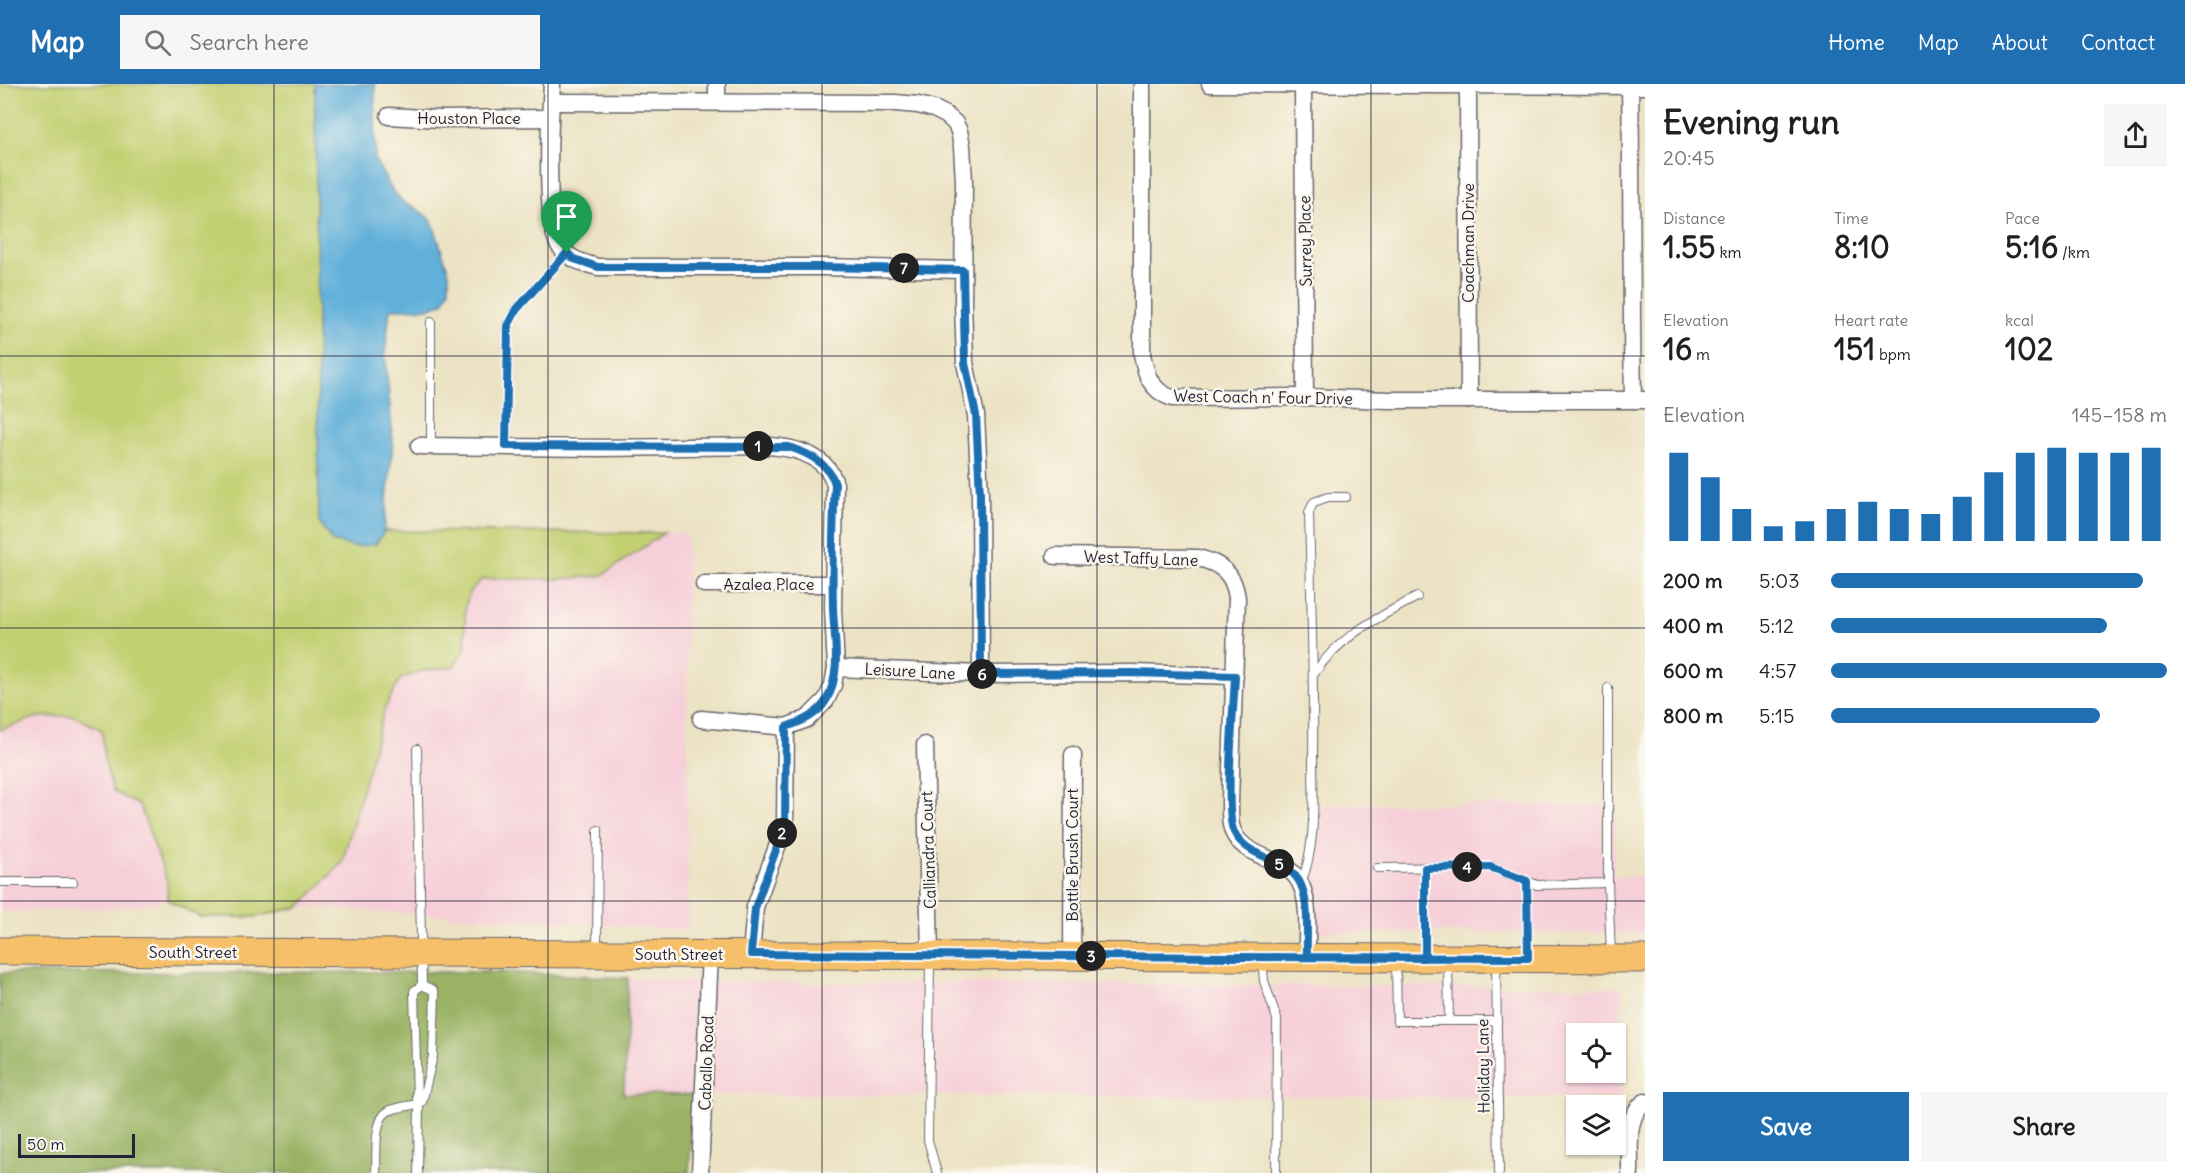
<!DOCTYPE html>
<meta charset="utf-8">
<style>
body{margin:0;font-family:Delius,sans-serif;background:#f6f6f6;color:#202124;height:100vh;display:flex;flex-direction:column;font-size:22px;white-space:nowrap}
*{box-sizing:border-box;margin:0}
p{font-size:20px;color:#757577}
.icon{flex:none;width:33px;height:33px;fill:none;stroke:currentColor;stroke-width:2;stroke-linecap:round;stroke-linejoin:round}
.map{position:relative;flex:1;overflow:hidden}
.details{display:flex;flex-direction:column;background:#fff;width:540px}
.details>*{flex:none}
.fabs{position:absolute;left:1566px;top:939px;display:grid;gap:12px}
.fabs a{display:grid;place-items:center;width:60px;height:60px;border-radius:0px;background:#fff;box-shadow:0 2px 4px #0004;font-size:30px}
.scale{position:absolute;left:18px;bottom:15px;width:117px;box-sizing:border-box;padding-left:6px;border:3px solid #22223b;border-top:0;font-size:16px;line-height:21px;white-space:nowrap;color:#22223b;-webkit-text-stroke:4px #fbf7ec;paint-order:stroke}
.pin{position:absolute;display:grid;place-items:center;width:51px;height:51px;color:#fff;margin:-62px -26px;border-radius:50% 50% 50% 0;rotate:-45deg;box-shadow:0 0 6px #0007}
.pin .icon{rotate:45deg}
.km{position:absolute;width:30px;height:30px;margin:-15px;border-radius:50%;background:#222;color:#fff;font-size:16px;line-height:30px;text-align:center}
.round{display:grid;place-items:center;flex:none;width:63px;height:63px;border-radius:0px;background:#f6f6f6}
.headline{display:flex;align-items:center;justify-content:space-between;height:102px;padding:0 18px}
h1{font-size:33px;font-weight:700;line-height:45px}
.stats{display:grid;grid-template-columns:repeat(3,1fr);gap:9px;height:102px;padding:6px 18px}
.stats div{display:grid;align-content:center}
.stats b{font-size:30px;font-weight:700}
.stats small{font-size:16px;font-weight:400}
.stats p{font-size:16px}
.chart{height:168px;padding:12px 18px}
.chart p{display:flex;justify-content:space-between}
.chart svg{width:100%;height:108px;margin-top:6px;stroke:#1f6fb2;stroke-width:6}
.cta{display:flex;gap:12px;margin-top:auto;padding:12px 18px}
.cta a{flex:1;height:69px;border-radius:0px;background:#1f6fb2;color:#fff;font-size:24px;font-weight:700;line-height:69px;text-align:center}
.cta a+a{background:#f6f6f6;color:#202124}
ul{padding:0 18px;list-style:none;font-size:20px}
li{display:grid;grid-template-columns:96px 72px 1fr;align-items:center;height:45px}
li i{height:15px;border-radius:8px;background:#1f6fb2}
header{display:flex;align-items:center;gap:36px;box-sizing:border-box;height:84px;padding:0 30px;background:#1f6fb2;color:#fff}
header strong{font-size:28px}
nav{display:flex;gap:33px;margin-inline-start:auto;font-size:21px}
.search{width:420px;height:54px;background:#f6f6f6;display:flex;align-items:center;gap:15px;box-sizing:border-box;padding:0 21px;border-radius:0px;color:#757577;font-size:22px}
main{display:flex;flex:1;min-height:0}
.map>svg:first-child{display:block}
</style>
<header>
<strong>Map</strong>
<div class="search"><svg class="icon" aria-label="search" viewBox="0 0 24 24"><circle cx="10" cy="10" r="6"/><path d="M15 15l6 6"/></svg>Search here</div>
<nav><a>Home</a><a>Map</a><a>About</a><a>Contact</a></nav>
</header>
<main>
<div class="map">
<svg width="1645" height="1089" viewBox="0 0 1645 1089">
<rect width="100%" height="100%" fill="#fbf7ec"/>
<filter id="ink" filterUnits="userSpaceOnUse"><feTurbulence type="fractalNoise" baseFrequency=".0167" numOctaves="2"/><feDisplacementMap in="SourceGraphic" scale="12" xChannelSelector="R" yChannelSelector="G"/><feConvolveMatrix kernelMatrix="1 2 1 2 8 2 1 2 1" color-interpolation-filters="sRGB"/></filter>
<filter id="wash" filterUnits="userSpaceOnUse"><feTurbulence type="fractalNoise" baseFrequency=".008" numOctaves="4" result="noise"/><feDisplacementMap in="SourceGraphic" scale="24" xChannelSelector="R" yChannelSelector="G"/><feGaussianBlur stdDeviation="1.35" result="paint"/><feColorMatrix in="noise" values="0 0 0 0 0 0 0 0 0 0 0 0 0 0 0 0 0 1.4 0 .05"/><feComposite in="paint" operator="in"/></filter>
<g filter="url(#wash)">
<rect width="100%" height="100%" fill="#ece3c4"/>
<g fill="#f6cfd8" fill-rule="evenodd">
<path d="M664,449H687L688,846L299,823L342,779L385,624L400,595L421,587L453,583L466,540L465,522L470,508L482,495H557L601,492Z"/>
<path d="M74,632L102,646L104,674L113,706L140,722L167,797L168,816L119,824L0,828V646L37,633Z"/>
<path d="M1314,720L1616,721L1614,792L1645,793V849L1313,848Z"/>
<path d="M628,894L711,898L1621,903V1014L624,1010ZM1576,950H1616V988H1576Z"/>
</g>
<path fill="#c3d072" stroke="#727956" stroke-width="1.5" d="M0,0H315L319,438L332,457L376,460L384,447L664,449L601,492L557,495H482L470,508L465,522V565L453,583L421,587L400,595L385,624L342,779L299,823L256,833H200L168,816L167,797L140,722L113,707L104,674L102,646L74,632L37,633L0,646Z"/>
<path fill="#9ab264" stroke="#5e6a50" stroke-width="1.5" d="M501,888L628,894L624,1010L694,1011L689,1089H0V889Z"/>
<path fill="#60b0da" stroke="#41698a" stroke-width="1.5" d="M315,0H375V76L392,106L404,119L416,124L432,137L449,189V206L443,219L430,224L390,225L385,268L393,357L384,447L376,460L355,463L332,457L319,438Z"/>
</g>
<g filter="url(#ink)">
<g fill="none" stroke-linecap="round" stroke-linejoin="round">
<g stroke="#69666b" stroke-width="10">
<g id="service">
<path d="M431,362V238"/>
<path d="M506,362L508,242L517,225L567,169"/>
<path d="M1314,590C1339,552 1379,533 1417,513"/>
<path d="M417,665L422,901"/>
<path d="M1377,784L1490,783L1537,801L1608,799V604"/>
<path d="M1527,797L1528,871"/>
<path d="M0,798H73"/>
<path d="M1301,799C1317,761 1313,714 1313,672C1314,591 1311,509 1309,428L1314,418L1328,413H1346"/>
<path d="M1608,799L1611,871"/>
<path d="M597,866L598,746"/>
<path d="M1425,870V784"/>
<path d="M930,874L928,1056L937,1089"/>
<path d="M1262,876L1264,897L1277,935L1276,1089"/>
<path d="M1396,877L1397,937H1497"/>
<path d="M1448,877L1449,937"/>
<path d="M1496,878L1499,1089"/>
<path d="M422,901L433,906L435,910L433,972L422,1018L419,1020L417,1015L414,907Z"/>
<path d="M376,1089C377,1074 373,1037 387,1028C395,1023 410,1022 419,1020L418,1089"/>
</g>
</g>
<g stroke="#69666b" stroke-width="19">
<g id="minor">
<path d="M552,0C550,30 544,140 559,161C568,175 582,179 598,183H821L963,186"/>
<path d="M1142,0V270C1146,291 1150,306 1172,314L1305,313L1389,316H1645"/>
<path d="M1210,0L1645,2"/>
<path d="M1303,1L1305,313"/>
<path d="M1468,2L1469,316"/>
<path d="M1630,2C1632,107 1631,211 1633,316"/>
<path d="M551,18L895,19L918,21L934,25L946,31L955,39L959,47L962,62L964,98L963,219L965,279L976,331L980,411L981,590"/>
<path d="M717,18V0"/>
<path d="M389,32L440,35L550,34"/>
<path d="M419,362L600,364L770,362C795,364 827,371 835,400L833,525L836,584L833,601L826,616L807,635L786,643L701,635"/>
<path d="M1055,472L1198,474C1220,479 1234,489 1237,514L1230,718C1230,725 1230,734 1231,741C1238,776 1287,771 1300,799C1311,820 1306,850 1307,873"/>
<path d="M704,500H833"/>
<path d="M836,584L981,590L1133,589L1235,592"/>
<path d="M925,661L930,871"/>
<path d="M751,870L755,823L785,741L786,643"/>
<path d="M1072,871L1073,671"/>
<path d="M700,1089L710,870"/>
<path d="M1630,1089C1631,1067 1624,1032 1645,1018"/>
</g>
</g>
<g stroke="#69666b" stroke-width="29">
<path id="primary" d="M0,867L1645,875"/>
</g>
<use href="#service" stroke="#fff" stroke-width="8"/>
<use href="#minor" stroke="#fff" stroke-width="16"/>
<use href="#primary" stroke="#f6c06b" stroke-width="27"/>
</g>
</g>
<g fill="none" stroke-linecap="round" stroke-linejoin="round" filter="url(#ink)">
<g stroke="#fff" stroke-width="12">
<path id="route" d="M567,169L517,225L508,242L506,362L789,363C808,369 829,379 835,400C833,441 832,483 833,524C834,555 842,586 827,615C818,631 803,637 786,643L785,741L755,824L751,870L1425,874V784L1490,783L1527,797L1528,874L1307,873C1306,850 1310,822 1301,801C1290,774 1248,776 1234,748C1224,729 1234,620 1235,592L1133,589L981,590L980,411L976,331L965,279L963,186L821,183H598L574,175L567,169"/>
</g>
<use href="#route" stroke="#1f6fb2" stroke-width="8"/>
</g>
<path fill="none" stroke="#22223b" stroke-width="1.5" stroke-opacity="0.55" d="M274,0V1089M548,0V1089M822,0V1089M1097,0V1089M1371,0V1089M0,272H1645M0,544H1645M0,817H1645"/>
<g text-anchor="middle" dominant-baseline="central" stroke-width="5" stroke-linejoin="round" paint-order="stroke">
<g font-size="16" fill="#22223b" stroke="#fbf7ec">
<text x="469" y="34">Houston Place</text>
<text transform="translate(1305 157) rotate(-91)">Surrey Place</text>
<text transform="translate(1468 159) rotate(-90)">Coachman Drive</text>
<text transform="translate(1263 313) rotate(1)">West Coach n' Four Drive</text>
<text transform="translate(1141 474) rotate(2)">West Taffy Lane</text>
<text x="769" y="500">Azalea Place</text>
<text transform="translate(910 587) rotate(3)">Leisure Lane</text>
<text transform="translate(928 766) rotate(-92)">Calliandra Court</text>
<text transform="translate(1072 771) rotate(-90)">Bottle Brush Court</text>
<text x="193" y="868">South Street</text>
<text x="679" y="870">South Street</text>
<text transform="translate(706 979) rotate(-88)">Caballo Road</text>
<text transform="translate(1483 982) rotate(-91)">Holiday Lane</text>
</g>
</g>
</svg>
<div class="fabs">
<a><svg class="icon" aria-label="locate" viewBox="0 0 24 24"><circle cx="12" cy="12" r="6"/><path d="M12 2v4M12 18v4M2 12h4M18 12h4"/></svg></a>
<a><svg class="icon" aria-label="layers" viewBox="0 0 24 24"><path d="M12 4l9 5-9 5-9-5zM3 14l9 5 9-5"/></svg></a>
</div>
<div class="scale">50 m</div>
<div class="pin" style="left:567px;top:169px;background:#1e9e55"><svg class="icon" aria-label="arrive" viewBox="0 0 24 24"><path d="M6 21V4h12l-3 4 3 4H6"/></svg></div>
<b class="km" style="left:758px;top:362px">1</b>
<b class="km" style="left:782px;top:749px">2</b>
<b class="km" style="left:1091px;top:872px">3</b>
<b class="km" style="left:1467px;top:783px">4</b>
<b class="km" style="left:1279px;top:780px">5</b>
<b class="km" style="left:982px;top:590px">6</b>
<b class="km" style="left:904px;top:184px">7</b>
</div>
<section class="details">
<div class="headline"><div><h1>Evening run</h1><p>20:45</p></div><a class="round"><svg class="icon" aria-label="share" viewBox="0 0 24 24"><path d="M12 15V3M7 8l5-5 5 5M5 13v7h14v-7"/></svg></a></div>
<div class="stats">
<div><p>Distance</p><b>1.55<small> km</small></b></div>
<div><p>Time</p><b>8:10</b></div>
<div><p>Pace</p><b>5:16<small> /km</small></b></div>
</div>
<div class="stats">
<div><p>Elevation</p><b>16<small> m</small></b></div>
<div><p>Heart rate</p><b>151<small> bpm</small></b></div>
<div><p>kcal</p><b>102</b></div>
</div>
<div class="chart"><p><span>Elevation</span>145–158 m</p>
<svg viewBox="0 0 160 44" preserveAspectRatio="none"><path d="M5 44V8M15 44V18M25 44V31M35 44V38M45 44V36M55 44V31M65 44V28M75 44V31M85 44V33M95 44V26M105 44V16M115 44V8M125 44V6M135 44V8M145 44V8M155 44V6"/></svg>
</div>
<ul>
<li><b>200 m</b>5:03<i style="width:93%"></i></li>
<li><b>400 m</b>5:12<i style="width:82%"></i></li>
<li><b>600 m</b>4:57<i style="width:100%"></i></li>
<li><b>800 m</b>5:15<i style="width:80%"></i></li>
</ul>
<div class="cta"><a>Save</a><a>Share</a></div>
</section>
</main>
